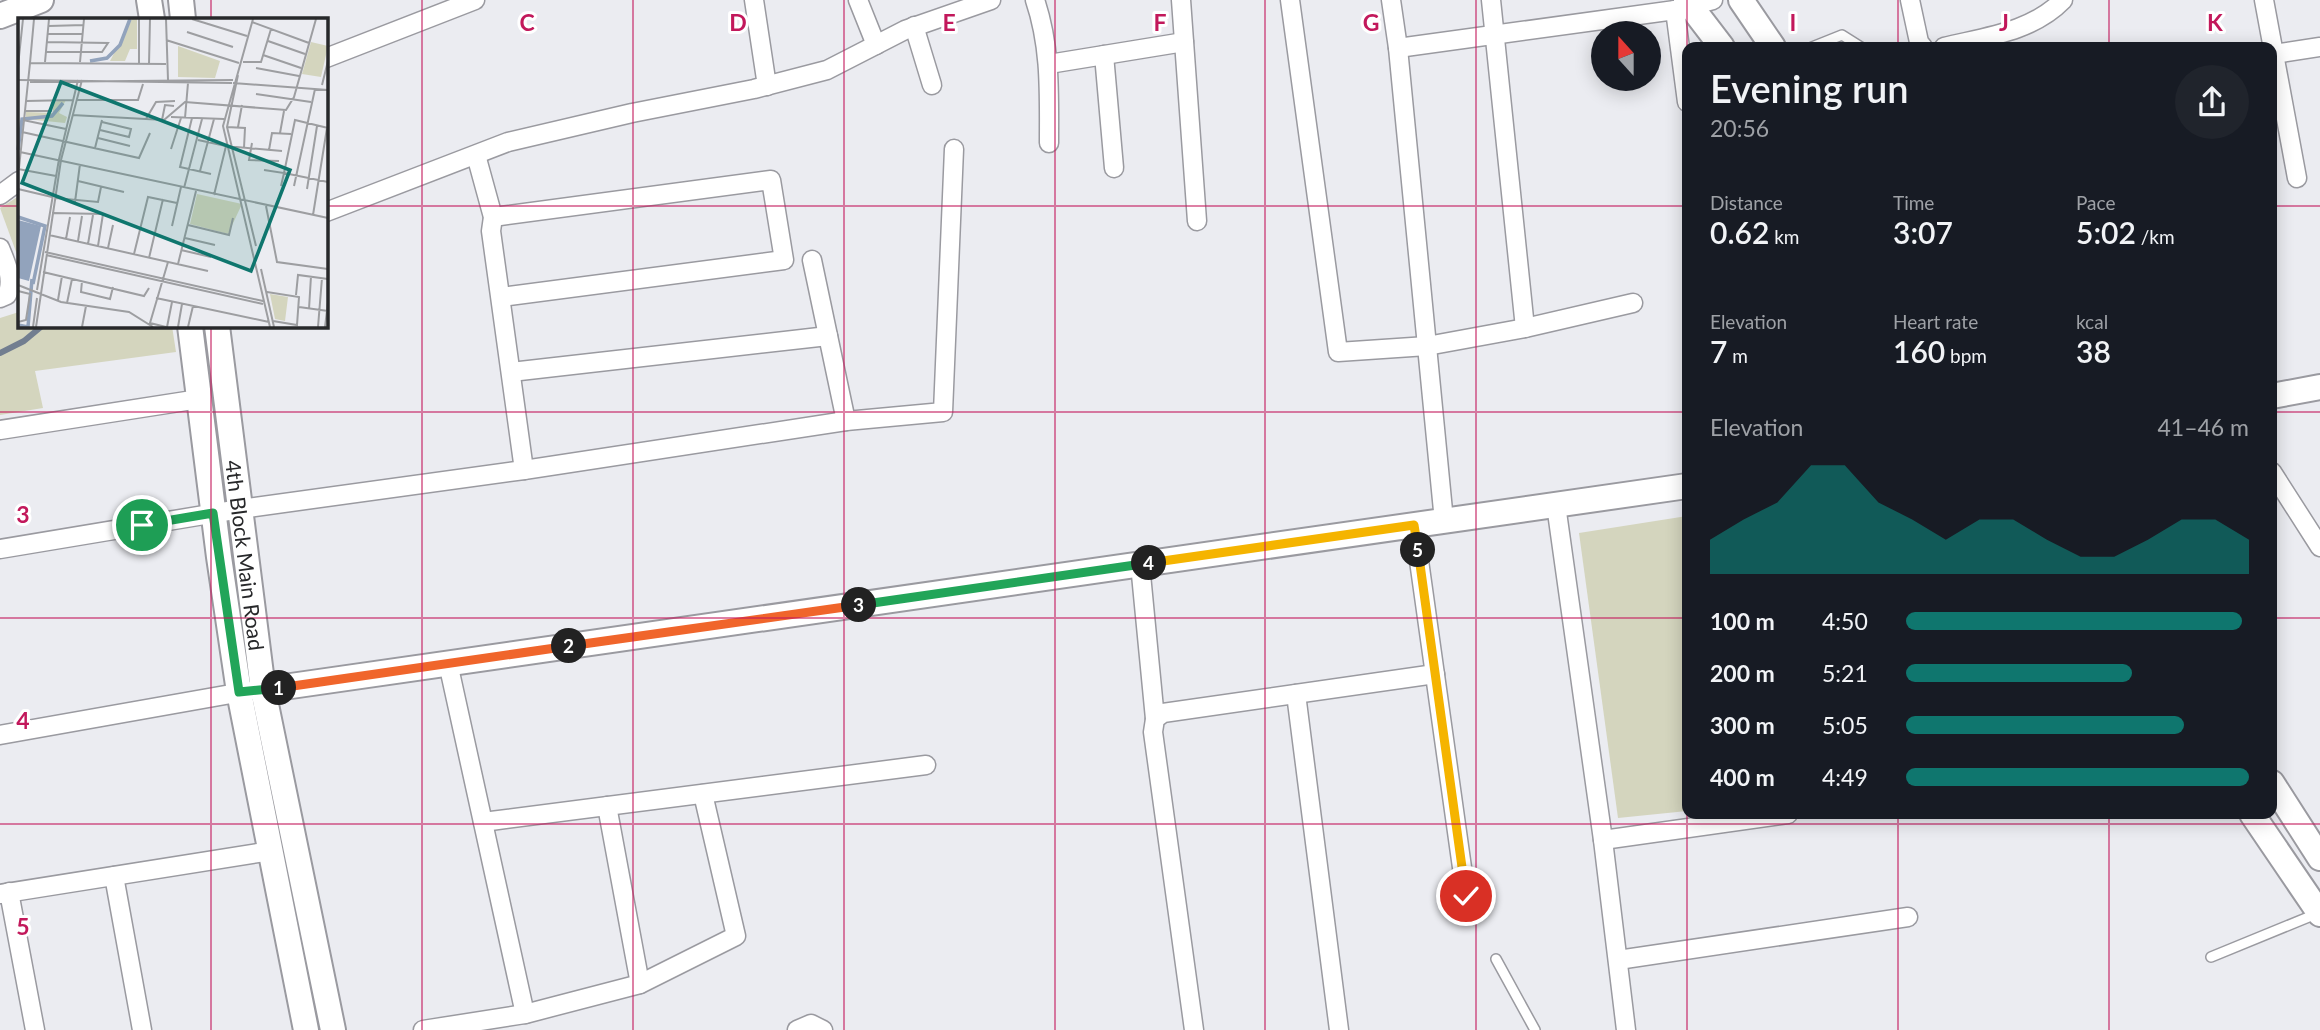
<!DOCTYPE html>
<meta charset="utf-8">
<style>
body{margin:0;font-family:Lato,sans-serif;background:#20242c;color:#f1f3f6;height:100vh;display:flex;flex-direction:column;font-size:26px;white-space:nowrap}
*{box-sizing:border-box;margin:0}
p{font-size:23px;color:#9ea1a6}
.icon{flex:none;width:38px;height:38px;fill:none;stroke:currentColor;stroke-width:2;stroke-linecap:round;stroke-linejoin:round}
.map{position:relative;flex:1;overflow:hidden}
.drawer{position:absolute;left:1682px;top:42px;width:595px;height:777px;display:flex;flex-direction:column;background:#171b24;border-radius:14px;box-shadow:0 4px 18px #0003}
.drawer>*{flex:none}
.needle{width:46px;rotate:339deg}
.controls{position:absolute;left:1591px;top:21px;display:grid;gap:14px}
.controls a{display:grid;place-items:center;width:70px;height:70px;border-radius:50%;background:#171b24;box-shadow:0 4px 18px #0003;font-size:35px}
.pin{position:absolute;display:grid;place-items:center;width:60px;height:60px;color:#fff;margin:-30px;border:4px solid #fff;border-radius:50%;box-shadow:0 2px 7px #0007}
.km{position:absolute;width:35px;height:35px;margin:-18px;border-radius:50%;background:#222;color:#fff;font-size:19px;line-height:35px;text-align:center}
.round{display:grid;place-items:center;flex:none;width:74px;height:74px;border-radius:37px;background:#20242c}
.head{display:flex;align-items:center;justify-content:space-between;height:119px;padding:0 28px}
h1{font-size:38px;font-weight:600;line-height:52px}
.stats{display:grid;grid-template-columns:repeat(3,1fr);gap:10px;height:119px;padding:7px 28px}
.stats div{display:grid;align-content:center}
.stats b{font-size:30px;font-weight:600}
.stats small{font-size:19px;font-weight:400}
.stats p{font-size:19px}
.chart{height:196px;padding:14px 28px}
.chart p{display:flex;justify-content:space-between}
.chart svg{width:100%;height:126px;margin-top:7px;fill:#0f766e;opacity:.7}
ul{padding:0 28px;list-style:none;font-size:23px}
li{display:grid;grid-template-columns:112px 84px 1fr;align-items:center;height:52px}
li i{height:18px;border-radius:9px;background:#0f766e}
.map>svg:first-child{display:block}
</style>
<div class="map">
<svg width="2320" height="1030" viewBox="0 0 2320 1030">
<rect width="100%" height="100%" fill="#ebecf1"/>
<g fill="#d4d5be">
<path d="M19,196V260L0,208Z"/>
<path d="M19,312V326H172L176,352L35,371L43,408L0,415V318Z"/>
<path d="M1687,516V811L1618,818L1579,533Z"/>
</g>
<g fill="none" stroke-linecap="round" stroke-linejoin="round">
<path stroke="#727e90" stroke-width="6" d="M0,353L24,341L42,326"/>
<g stroke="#9a9aa0" stroke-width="12">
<g id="lane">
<path d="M1812,47L1842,35L1861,47"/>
<path d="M2211,957L2316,914"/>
<path d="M1496,959L1535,1030"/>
</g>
</g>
<g stroke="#9a9aa0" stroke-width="21">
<g id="street">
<path d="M754,0L767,86"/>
<path d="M858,0L876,45"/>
<path d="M1035,0C1051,47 1049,94 1049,143"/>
<path d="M1181,0L1197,221"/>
<path d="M1290,0L1338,352L1427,346L1525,328L1633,303"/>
<path d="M1391,0L1398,48L1444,521"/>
<path d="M1491,0L1525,328"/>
<path d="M1910,0L1919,42L1923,47"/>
<path d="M2264,0L2274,54L2320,47"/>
<path d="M914,26L932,85"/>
<path d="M1944,47C1985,37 2032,32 2063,0"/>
<path d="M1398,48L1675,10"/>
<path d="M1104,55L1114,168"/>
<path d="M2272,55L2274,54L2297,178"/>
<path d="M326,58L475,0"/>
<path d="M1049,64L1184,42"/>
<path d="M1687,102L1675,10L1713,0"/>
<path d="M476,155L493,217L491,231L524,470"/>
<path d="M0,195L19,181"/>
<path d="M326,212L508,142L632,113L754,89L827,70L905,30L991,0"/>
<path d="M493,217L771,180L784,260L501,297"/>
<path d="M0,248C6,263 14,279 7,295L0,298"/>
<path d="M812,260L846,421"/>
<path d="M511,372L828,336"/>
<path d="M0,430L199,399"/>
<path d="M2272,472L2320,547"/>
<path d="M1556,505L1603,840L1626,1030"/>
<path d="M1414,525L1466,896"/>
<path d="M0,549L240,509L524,470L846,421L943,412L954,149"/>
<path d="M1140,564L1155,719"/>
<path d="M448,663L525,1014"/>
<path d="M1296,694L1339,1030"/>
<path d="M0,735L248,691"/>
<path d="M607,806L640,984"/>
<path d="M483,822L926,765"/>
<path d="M1603,840L1788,814"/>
<path d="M114,876L142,1030"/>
<path d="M9,892L35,1030"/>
<path d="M0,894L271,851"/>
<path d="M1618,960L1908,917"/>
<path d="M423,1030L525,1014L640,984L736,936L703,794"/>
<path d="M797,1030L811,1024L823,1030"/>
<path d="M1194,1030L1153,732L1155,719L1163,713L1435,674"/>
</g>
</g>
<g stroke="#9a9aa0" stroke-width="28">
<g id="secondary">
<path d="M149,0L152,19"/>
<path d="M181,0L183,19"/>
<path d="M1686,0L1722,47"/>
<path d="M1741,0L1773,47"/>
<path d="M0,16L41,0"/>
<path d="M190,326L219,557L239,692L306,1030"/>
<path id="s1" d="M217,326L263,690L333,1030"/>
<path d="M2272,396L2320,387"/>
<path d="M263,690L1687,486"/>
<path d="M2272,783L2320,858"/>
<path d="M2252,814L2320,914"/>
</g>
</g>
<use href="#lane" stroke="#fff" stroke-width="9"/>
<use href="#street" stroke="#fff" stroke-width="18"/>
<use href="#secondary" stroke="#fff" stroke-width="24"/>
</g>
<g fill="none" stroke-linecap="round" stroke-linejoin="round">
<g stroke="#fff" stroke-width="14">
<path id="split-1" d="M142,525L213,513L239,692L279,688"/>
</g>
<g stroke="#fff" stroke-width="14">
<path id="split-2" d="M279,688L569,646"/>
</g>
<g stroke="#fff" stroke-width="14">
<path id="split-3" d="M569,646L859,605"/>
</g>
<g stroke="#fff" stroke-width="14">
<path id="split-4" d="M859,605L1149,563"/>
</g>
<g stroke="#fff" stroke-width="14">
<path id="split-5" d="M1149,563L1414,525L1418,550"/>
</g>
<g stroke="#fff" stroke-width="14">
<path id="split-6" d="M1418,550L1466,896"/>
</g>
<use href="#split-1" stroke="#22a559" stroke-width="9"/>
<use href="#split-2" stroke="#f0652b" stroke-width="9"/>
<use href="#split-3" stroke="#f0652b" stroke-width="9"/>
<use href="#split-4" stroke="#22a559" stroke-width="9"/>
<use href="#split-5" stroke="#f5b400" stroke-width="9"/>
<use href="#split-6" stroke="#f5b400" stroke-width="9"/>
</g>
<path fill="none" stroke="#c2185b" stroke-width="2" stroke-opacity="0.55" d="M211,0V19M422,0V1030M633,0V1030M844,0V1030M1055,0V1030M1265,0V1030M1476,0V1030M1687,0V47M1898,0V47M2109,0V47M0,206H19M326,206H1687M2272,206H2320M211,326V1030M0,412H1687M2272,412H2320M0,618H1687M2272,618H2320M1687,814V1030M1898,814V1030M2109,814V1030M0,824H2320"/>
<g text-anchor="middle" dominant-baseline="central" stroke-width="6" stroke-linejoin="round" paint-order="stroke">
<g font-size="21" fill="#27282a" stroke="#fff">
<text stroke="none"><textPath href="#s1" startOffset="231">4th Block Main Road</textPath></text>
</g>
</g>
<g transform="translate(18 18)">
<rect width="310" height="310" fill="#ebecf1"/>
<path d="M114,1H119V31H112L107,43H92ZM293,24L310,28L303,59L284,56ZM160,28L202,43L197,60L160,59ZM48,82L41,95L49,99L47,105L8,101V94L35,95V84ZM179,176L224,186L210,216L172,206ZM252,276L270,279L267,303L257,301Z" fill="#d4d5be"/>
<path d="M0,202L23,208L11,263L0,260Z" fill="#92a3bc"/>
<path fill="none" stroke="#92a3bc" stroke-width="3.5" d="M72,43L89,40L102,27L112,1M0,132L4,101L34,98L45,85M0,199L27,208L15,266M0,307L10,309L14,261"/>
<path fill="none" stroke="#9d9ea1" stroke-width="2" d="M148,1L150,62M174,1L229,18M235,1L205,108L252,309M234,4L291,25M31,8L66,7M169,14L215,29M29,16H65M148,22L221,45M250,23L287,36M28,34H84L90,25L29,24M245,37L283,50M27,44L31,1M62,44L66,1M225,44H243L253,11M12,45L16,1M121,46V1M131,46L132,1M0,48L5,1M238,50L281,58M220,57L209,109L238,228M1,62L214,65M12,64L215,62M215,65L310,72M304,67L310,43M238,76L293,84M58,82H120L125,66M8,83L55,82M7,93H33L34,84M54,97L146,102L167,84L268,92L276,79L298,1M153,99L206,101M167,100L170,65M174,100L162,149L193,156M128,101L138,84L157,83M5,102L48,111M144,102L147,87L156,88M209,109L227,110L226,130M220,109L224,87M310,110L277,102L266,155L310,164M82,112L111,119L113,111L84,104M4,114L121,140L132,115M262,115L266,93M80,120L112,128M180,122L208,128M234,125L231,142L261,143M77,130L84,102M153,131L163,100M251,132L254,115L273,116M2,134L310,200M1,150L12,45L148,46M0,151L38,158M246,152L266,155L263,168M182,153L196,101M60,163L106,174M276,168L297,71M166,170L184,101M0,171L34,179M289,171L299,108M196,177L208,128L264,133M37,180L80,184L83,169M57,184L62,146M248,188L259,244L310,251M34,195L85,196L80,228M295,197L309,110M170,207L211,217L215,200M154,208L163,169M31,217L190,253M167,220L197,227M48,221L52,199M60,223L64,198M70,226L75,197M90,230L95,207M163,232L193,239M27,234L245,283M116,236L130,179L159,185M28,237L245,286M131,240L145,181M160,246L178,173M243,251L256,309M25,254L126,278L131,270M64,263L63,274L92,281L95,269M0,267L43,284L111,294L135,309M19,272L41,141L60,62M0,273L12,276L8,302L0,304M249,274L281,279L279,307L255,303M278,277L280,257L310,261M138,280L251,304M40,282L44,258M49,285L54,261M281,289L310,293M291,291L293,258M15,309L19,280M18,309L43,142L64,62M64,309L68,288M148,309L132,305L150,244M149,309L154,284M160,309L164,286M170,309L175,288M300,309L304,260M307,309L310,284"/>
<path fill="#0f766e" fill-opacity="0.15" stroke="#0f766e" stroke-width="3.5" d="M43,64L272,152L233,253L4,165Z"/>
<rect width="310" height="310" fill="none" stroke="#27282a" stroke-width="3.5"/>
</g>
<g font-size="23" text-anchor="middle" font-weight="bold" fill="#c2185b" stroke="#fff" stroke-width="6" stroke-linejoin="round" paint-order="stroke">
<text x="527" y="31">C</text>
<text x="738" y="31">D</text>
<text x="949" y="31">E</text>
<text x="1160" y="31">F</text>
<text x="1371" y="31">G</text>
<text x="1793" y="31">I</text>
<text x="2004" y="31">J</text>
<text x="2215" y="31">K</text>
<text x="23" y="523">3</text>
<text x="23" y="729">4</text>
<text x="23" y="935">5</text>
</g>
</svg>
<div class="controls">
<a><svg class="needle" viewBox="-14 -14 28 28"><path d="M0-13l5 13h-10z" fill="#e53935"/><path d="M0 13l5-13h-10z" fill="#9ea1a6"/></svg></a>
</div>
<div class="pin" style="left:142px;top:525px;background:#1e9e55"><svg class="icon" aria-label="arrive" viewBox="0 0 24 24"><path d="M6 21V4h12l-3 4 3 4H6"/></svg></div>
<div class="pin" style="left:1466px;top:896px;background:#d93025"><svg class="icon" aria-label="check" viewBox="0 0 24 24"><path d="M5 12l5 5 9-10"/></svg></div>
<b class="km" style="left:279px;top:688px">1</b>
<b class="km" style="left:569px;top:646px">2</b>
<b class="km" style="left:859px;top:605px">3</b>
<b class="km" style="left:1149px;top:563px">4</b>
<b class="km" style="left:1418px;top:550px">5</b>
<section class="drawer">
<div class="head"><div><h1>Evening run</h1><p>20:56</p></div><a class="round"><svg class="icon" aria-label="share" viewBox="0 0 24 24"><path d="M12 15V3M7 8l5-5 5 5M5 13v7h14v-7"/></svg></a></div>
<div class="stats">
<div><p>Distance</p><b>0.62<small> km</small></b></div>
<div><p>Time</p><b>3:07</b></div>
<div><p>Pace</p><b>5:02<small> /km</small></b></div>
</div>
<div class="stats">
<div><p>Elevation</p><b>7<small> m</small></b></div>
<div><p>Heart rate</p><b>160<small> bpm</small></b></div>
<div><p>kcal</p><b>38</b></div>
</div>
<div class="chart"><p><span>Elevation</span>41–46 m</p>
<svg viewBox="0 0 160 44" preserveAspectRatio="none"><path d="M0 44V32L10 25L20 19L30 6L40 6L50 19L60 25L70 32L80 25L90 25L100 32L110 38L120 38L130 32L140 25L150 25L160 32V44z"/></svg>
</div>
<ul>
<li><b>100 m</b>4:50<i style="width:98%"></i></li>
<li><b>200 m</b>5:21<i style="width:66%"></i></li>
<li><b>300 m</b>5:05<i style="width:81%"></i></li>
<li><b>400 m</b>4:49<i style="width:100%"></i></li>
</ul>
</section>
</div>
